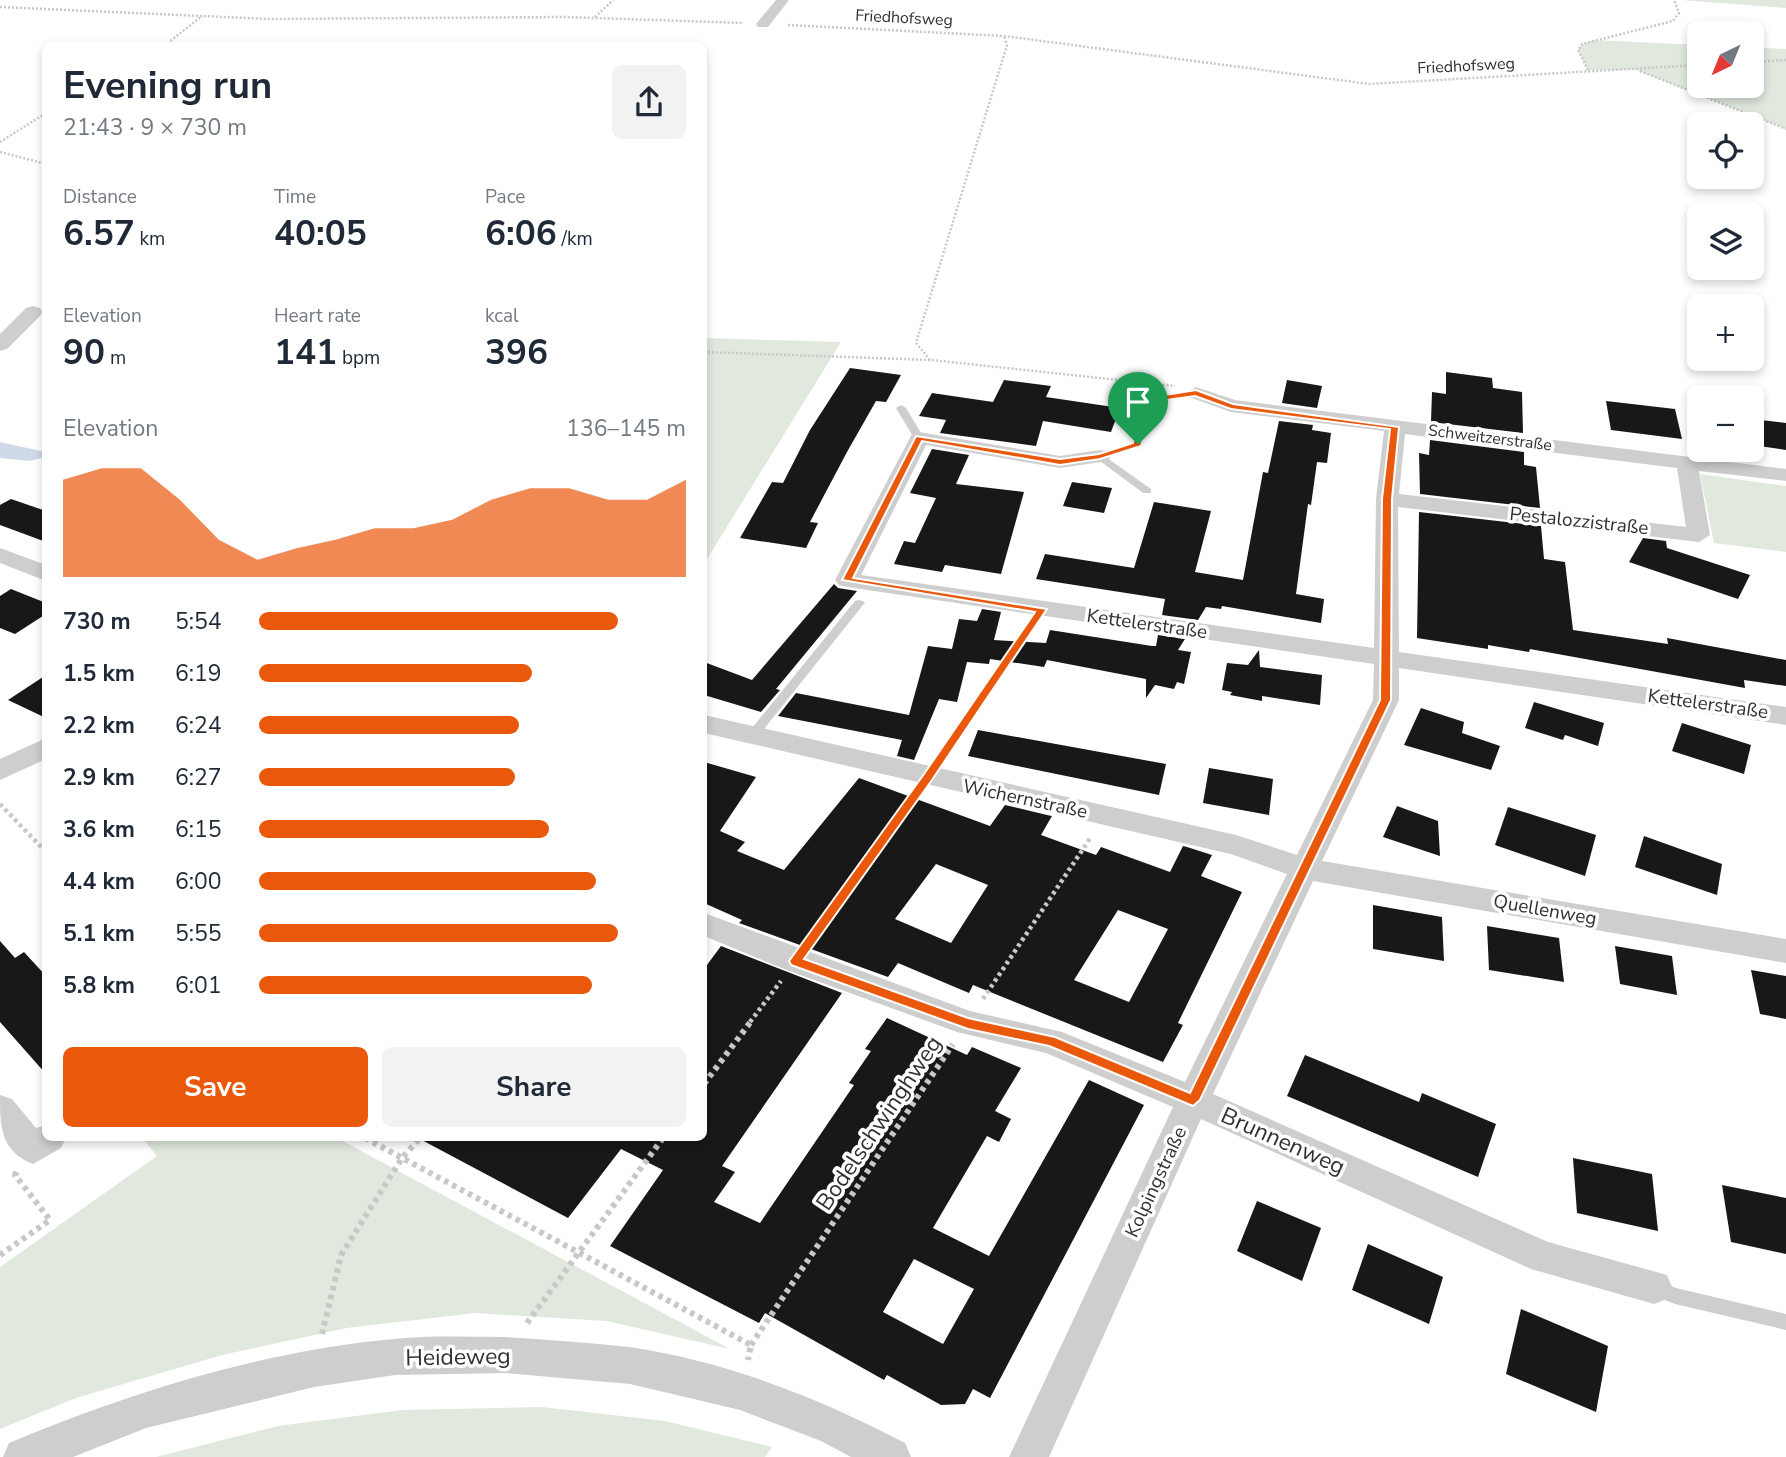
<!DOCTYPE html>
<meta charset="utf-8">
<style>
body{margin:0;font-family:"Nunito Sans",sans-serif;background:#f2f2f3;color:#1f2937;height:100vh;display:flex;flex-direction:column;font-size:26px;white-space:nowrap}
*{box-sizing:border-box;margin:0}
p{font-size:23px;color:#747a83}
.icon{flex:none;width:38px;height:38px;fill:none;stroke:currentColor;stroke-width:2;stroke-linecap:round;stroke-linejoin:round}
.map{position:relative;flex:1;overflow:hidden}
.side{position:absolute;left:42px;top:42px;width:665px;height:1099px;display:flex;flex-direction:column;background:#fff;border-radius:10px;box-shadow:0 4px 10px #0003}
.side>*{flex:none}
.needle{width:46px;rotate:223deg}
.fabs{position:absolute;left:1687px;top:21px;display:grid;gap:14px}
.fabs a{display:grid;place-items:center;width:77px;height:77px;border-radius:10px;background:#fff;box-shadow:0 4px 10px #0003;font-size:35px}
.pin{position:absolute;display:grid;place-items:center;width:60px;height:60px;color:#fff;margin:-72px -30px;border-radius:50% 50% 50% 0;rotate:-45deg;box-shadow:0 0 7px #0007}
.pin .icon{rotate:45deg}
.round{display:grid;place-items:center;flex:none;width:74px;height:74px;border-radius:10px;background:#f2f2f3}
.head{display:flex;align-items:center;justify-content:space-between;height:119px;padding:0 21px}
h1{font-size:38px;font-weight:700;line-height:52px}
.figures{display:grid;grid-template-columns:repeat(3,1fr);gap:10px;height:119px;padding:7px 21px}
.figures div{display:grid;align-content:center}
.figures b{font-size:35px;font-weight:700}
.figures small{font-size:19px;font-weight:400}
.figures p{font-size:19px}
.chart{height:196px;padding:14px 21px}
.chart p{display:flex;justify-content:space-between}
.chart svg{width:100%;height:126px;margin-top:7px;fill:#ea580c;opacity:.7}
.button{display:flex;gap:14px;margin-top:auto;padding:14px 21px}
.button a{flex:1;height:80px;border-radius:10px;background:#ea580c;color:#fff;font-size:28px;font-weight:700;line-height:80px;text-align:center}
.button a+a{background:#f2f2f3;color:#1f2937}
ul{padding:0 21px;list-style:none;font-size:23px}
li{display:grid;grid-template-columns:112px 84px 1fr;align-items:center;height:52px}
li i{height:18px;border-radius:9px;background:#ea580c}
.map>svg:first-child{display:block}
</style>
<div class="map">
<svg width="1786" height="1457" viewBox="0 0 1786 1457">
<rect width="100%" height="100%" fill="#fff"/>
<g fill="#e1e9de">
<path d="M1681,0H1786V8Z"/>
<path d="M1594,40L1699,45V86H1752V47L1786,49V129L1636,70H1588L1578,50L1582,44Z"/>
<path d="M704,338L841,342L704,564Z"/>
<path d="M1700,474L1786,486V552L1714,543Z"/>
<path d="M142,1138H337L730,1349L606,1321L475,1313L347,1328L222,1355L76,1398L0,1429V1267L157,1156Z"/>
<path d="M542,1407L665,1421L772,1447L765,1457H156L278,1426L402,1410Z"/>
</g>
<path fill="#cfd9e9" d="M0,442L41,451L45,457L30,461L0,458Z"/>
<g fill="#181818" fill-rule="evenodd">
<path d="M850,368L901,375L886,402L876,401L847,452L810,522L818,523L806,548L740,538L772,482L783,483L810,430Z"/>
<path d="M1446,372L1492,378L1493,388L1522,392L1523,433L1431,422L1432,392L1446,394Z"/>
<path d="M1004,380L1051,386L1046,397L1120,408L1111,432L1043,421L1036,446L940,433L946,420L919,416L932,393L993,402Z"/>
<path d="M1287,380L1322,386L1317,408L1282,403Z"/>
<path d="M1606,401L1675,409L1682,439L1611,430Z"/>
<path d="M1752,419L1786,423V450L1752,445Z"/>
<path d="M1279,421L1313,425L1312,430L1331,433L1327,463L1317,462L1311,505L1308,504L1296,594L1324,599L1321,623L1222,606L1221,609L1206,607L1198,620L1162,615L1165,599L1036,579L1045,554L1134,568L1154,502L1211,511L1195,572L1243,580L1263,472L1268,473Z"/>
<path d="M1430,440L1524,452V465L1536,467L1540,508L1420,494L1419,453L1429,455Z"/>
<path d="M932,449L969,455L956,484L1024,492L1001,574L945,565L942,572L894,564L904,541L915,543L936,498L910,493Z"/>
<path d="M1072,482L1112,488L1104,513L1063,506Z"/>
<path d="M11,499L46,511V542L0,525V505Z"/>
<path d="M1419,512L1541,526L1544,559L1565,562L1573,630L1668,644L1667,638L1786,660V686L1744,680L1745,688L1530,649L1529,652L1488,645V649L1417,638Z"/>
<path d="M1643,538L1666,541L1667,548L1750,575L1738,599L1629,562Z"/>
<path d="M834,584L838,588L857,591L776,689L780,690L761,712L704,695V662L752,680Z"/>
<path d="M11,589L46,603V614L15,634L0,628V596Z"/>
<path d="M982,609L1001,612L994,640L1046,643L1050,630L1152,646H1156L1158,635L1185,639L1178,650L1191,652L1184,684L1177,682L1174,689L1155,685L1146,698V679L1047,660L1044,667L990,659L989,664L967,662L957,702L939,699L914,760L897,756L902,740L778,716L796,693L909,715L928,646L952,649L959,619L977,621Z"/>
<path d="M1259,650L1260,667L1322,675L1320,705L1262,696V701L1230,695L1232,692L1222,690L1227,663L1248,665Z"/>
<path d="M46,675V718L8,700Z"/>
<path d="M1534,702L1604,723L1598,746L1565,735L1563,740L1525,728Z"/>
<path d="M1421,708L1464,722L1462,733L1500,746L1491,770L1404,745Z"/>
<path d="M1682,723L1751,745L1744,774L1672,751Z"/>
<path d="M978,730L1166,764L1159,795L968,756Z"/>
<path d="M704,762L756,777L720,831L745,842L737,851L784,870L859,778L990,826L1005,805L1047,815L1052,816L1041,835L1096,855L1101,847L1170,872L1183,846L1187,847L1212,855L1201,876L1242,892L1178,1023L1183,1025L1163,1062L973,985L969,993L898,963L888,977L739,923L742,920L704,903ZM936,864L988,885L951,943L895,919ZM1118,910L1168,929L1129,1002L1074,980Z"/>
<path d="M1209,768L1273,779L1269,815L1203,803Z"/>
<path d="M1397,806L1438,821L1440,856L1383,837Z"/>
<path d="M1508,807L1596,835L1585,876L1495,845Z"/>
<path d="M1644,836L1722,864L1717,895L1635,867Z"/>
<path d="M1373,905L1442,917L1444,961L1373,949Z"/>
<path d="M1487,926L1559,938L1564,982L1489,970Z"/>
<path d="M0,941L15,958L24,952L46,976V1074L0,1022Z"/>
<path d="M721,946L842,993L722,1166L735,1172L714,1202L760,1223L854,1085L849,1083L871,1051L865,1049L887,1018L967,1055L972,1047L1021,1068L995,1111L1011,1119L999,1142L987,1136L933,1228L989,1256L1089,1080L1144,1105L990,1398L973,1389L965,1404L941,1405L887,1375L884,1380L765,1313L759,1323L610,1246L663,1170L621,1149L568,1218L418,1138H704V969ZM914,1259L974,1289L943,1344L883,1312Z"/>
<path d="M1615,946L1672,956L1677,995L1620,984Z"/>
<path d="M1751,970L1786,976V1019L1760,1014Z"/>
<path d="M1305,1055L1419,1102L1422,1093L1496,1124L1478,1177L1287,1096Z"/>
<path d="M1573,1158L1652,1174L1658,1231L1577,1213Z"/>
<path d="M1722,1185L1786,1198V1254L1731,1242Z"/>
<path d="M1257,1201L1321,1228L1302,1281L1237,1251Z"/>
<path d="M1368,1244L1443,1277L1429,1324L1352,1290Z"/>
<path d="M1521,1309L1608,1346L1596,1412L1506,1374Z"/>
</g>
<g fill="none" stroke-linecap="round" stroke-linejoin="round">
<g stroke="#c8c8c8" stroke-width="2.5" stroke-dasharray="2 2" stroke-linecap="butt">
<path d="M0,7L269,19L564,17L744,23"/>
<path d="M595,17L613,0"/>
<path d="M788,25L1004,36L1369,84L1699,65"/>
<path d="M164,46L202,16"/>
<path d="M1752,62L1786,60"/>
<path d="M1588,70L1578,50L1582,44L1673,21L1679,13L1674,0"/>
<path d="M1640,71L1786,129"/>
<path d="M0,142L46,113"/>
<path d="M0,152L46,164"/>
<path d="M704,352L931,360L1175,386"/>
<path d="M930,360L916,343L1007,45L1004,36"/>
<path d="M1164,398L1175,396"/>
</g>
<g stroke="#c8c8c8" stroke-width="3.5" stroke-dasharray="2.5 2.5" stroke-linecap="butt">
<path d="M1121,450L1137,444L1149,400L1175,396"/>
<path d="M998,675L1029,629"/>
</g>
<g stroke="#c8c8c8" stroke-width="4.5" stroke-dasharray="3.5 3.5" stroke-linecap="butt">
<path d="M943,755L999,673"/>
<path d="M0,804L46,852"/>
<path d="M813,937L914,796"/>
<path d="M983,999L1091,837"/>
<path d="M750,1022L781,981"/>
</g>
<g stroke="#c8c8c8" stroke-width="6" stroke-dasharray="4.5 4.5" stroke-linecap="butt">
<path d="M704,1084L752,1020"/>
<path d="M365,1138L751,1345L748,1360"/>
<path d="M0,1255L50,1220L15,1175L17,1171"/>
<path d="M527,1323L663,1138"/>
<path d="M322,1334L341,1255L402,1158L420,1138"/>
<path d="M751,1345L953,1044"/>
</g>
<g fill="#cecece" fill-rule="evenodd">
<path d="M901,405L906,408L924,438L922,440L919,441L914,438L896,408Z"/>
<path d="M1100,453L1151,489V493H1143L1096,458V454Z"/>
<path d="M859,600L863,601L865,603L863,605L756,739H748L746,736L748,733L855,601Z"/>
<path d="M1654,1279L1676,1288L1786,1314V1330L1675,1304L1648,1293L1645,1287L1648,1281Z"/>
</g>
<g fill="#cecece" fill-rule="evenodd">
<path d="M776,0H789L768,27H758L756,24Z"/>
<path d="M33,306L40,308L42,312L40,316L7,349L0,351V334L26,308Z"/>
<path d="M1196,387L1235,400L1786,469V481L1699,471L1710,535L1699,542L1398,507L1399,652L1786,707V725L1399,668V700L1322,861L1786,939V963L1313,881L1213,1094L1548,1242L1667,1275L1672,1287L1667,1299L1654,1304L1531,1269L1201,1119L1049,1457H1009L1173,1107L1046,1053L957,1032L784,969L704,936V913L970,1011L1062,1032L1185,1082L1287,874L1231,854L704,733V715L1236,835L1297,855L1373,700L1374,664L847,587L839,585L835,580L912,434L919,432L1060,456L1100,450L1108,451L1111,456L1108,461L1060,468L926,445L861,575L1374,648L1376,499L1384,431L1231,412L1189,397L1186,393ZM1405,434L1677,468L1686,527L1399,494Z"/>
<path d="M0,548L46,565V581L0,563Z"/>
<path d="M46,738V759L0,780V759Z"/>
<path d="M0,1095L12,1099L36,1128L46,1125V1138H66L61,1148L33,1164C0,1151 0,1126 0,1095Z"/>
<path d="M506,1337C547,1340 588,1342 629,1347C726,1361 819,1398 905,1443L911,1457H851L821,1441L740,1410L630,1384L506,1373L395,1375L314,1387L146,1428L73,1457H3L9,1443C131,1392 262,1351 394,1339C431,1335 469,1337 506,1337Z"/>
</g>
</g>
<path fill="#ea580c" stroke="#fff" stroke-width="2" fill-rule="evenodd" d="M1196,390L1233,404L1399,427L1392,499L1391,700L1200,1100L1193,1106L1049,1046L968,1029L791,965L789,961L924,774L1035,612L842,580L916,436L1060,459L1099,454L1133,443L1146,398ZM1195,396L1231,409L1390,429L1382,499L1380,700L1190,1093L1055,1037L968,1018L804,959L932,780L1047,609L853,578L922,441L1060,465L1100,459L1141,446L1153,402Z"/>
<g text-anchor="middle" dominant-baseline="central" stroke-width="7" stroke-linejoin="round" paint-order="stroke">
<g font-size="16" fill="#313131" stroke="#fff">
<text transform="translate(904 18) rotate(3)">Friedhofsweg</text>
<text transform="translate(1466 66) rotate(-3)">Friedhofsweg</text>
<text transform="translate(1490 438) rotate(7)">Schweitzerstraße</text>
</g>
<g font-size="19" fill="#313131" stroke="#fff">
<text transform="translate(1579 521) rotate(6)">Pestalozzistraße</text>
<text transform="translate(1147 624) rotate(8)">Kettelerstraße</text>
<text transform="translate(1708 704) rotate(8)">Kettelerstraße</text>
<text transform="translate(1025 799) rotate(12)">Wichernstraße</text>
<text transform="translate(1545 910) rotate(10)">Quellenweg</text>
<text transform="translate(1156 1182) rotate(-65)">Kolpingstraße</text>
</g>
<g font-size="23" fill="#313131" stroke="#fff">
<text transform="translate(879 1123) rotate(-56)">Bodelschwinghweg</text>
<text transform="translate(1283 1141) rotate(24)">Brunnenweg</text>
<text transform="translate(458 1357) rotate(-1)">Heideweg</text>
</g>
</g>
</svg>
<div class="fabs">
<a><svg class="needle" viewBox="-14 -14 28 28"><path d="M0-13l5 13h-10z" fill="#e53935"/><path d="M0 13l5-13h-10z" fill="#747a83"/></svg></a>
<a><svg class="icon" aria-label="locate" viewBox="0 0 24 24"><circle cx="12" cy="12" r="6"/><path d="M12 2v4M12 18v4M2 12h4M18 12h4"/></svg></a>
<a><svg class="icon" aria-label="layers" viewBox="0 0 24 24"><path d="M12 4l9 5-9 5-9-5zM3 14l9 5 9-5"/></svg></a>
<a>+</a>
<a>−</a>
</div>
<div class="pin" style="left:1138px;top:444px;background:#1e9e55"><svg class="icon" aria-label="arrive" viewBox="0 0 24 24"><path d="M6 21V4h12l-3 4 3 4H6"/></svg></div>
<section class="side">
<div class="head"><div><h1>Evening run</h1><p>21:43 · 9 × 730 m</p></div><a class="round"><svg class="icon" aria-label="share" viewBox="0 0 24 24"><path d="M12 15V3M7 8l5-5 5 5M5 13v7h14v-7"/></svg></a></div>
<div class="figures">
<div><p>Distance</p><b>6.57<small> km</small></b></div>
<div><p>Time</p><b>40:05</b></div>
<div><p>Pace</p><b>6:06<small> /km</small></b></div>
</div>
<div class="figures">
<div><p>Elevation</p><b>90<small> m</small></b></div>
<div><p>Heart rate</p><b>141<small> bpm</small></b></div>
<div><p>kcal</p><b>396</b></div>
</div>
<div class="chart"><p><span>Elevation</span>136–145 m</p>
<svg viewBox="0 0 160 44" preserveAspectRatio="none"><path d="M0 44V10L10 6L20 6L30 17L40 31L50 38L60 34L70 31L80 27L90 27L100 24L110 17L120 13L130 13L140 17L150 17L160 10V44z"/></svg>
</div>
<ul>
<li><b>730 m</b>5:54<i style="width:84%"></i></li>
<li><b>1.5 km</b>6:19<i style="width:64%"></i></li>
<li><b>2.2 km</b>6:24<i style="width:61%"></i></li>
<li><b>2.9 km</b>6:27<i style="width:60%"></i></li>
<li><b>3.6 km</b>6:15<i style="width:68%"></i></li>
<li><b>4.4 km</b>6:00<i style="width:79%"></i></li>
<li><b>5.1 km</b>5:55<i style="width:84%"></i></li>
<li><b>5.8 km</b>6:01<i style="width:78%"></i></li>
</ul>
<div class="button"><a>Save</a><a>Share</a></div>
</section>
</div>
